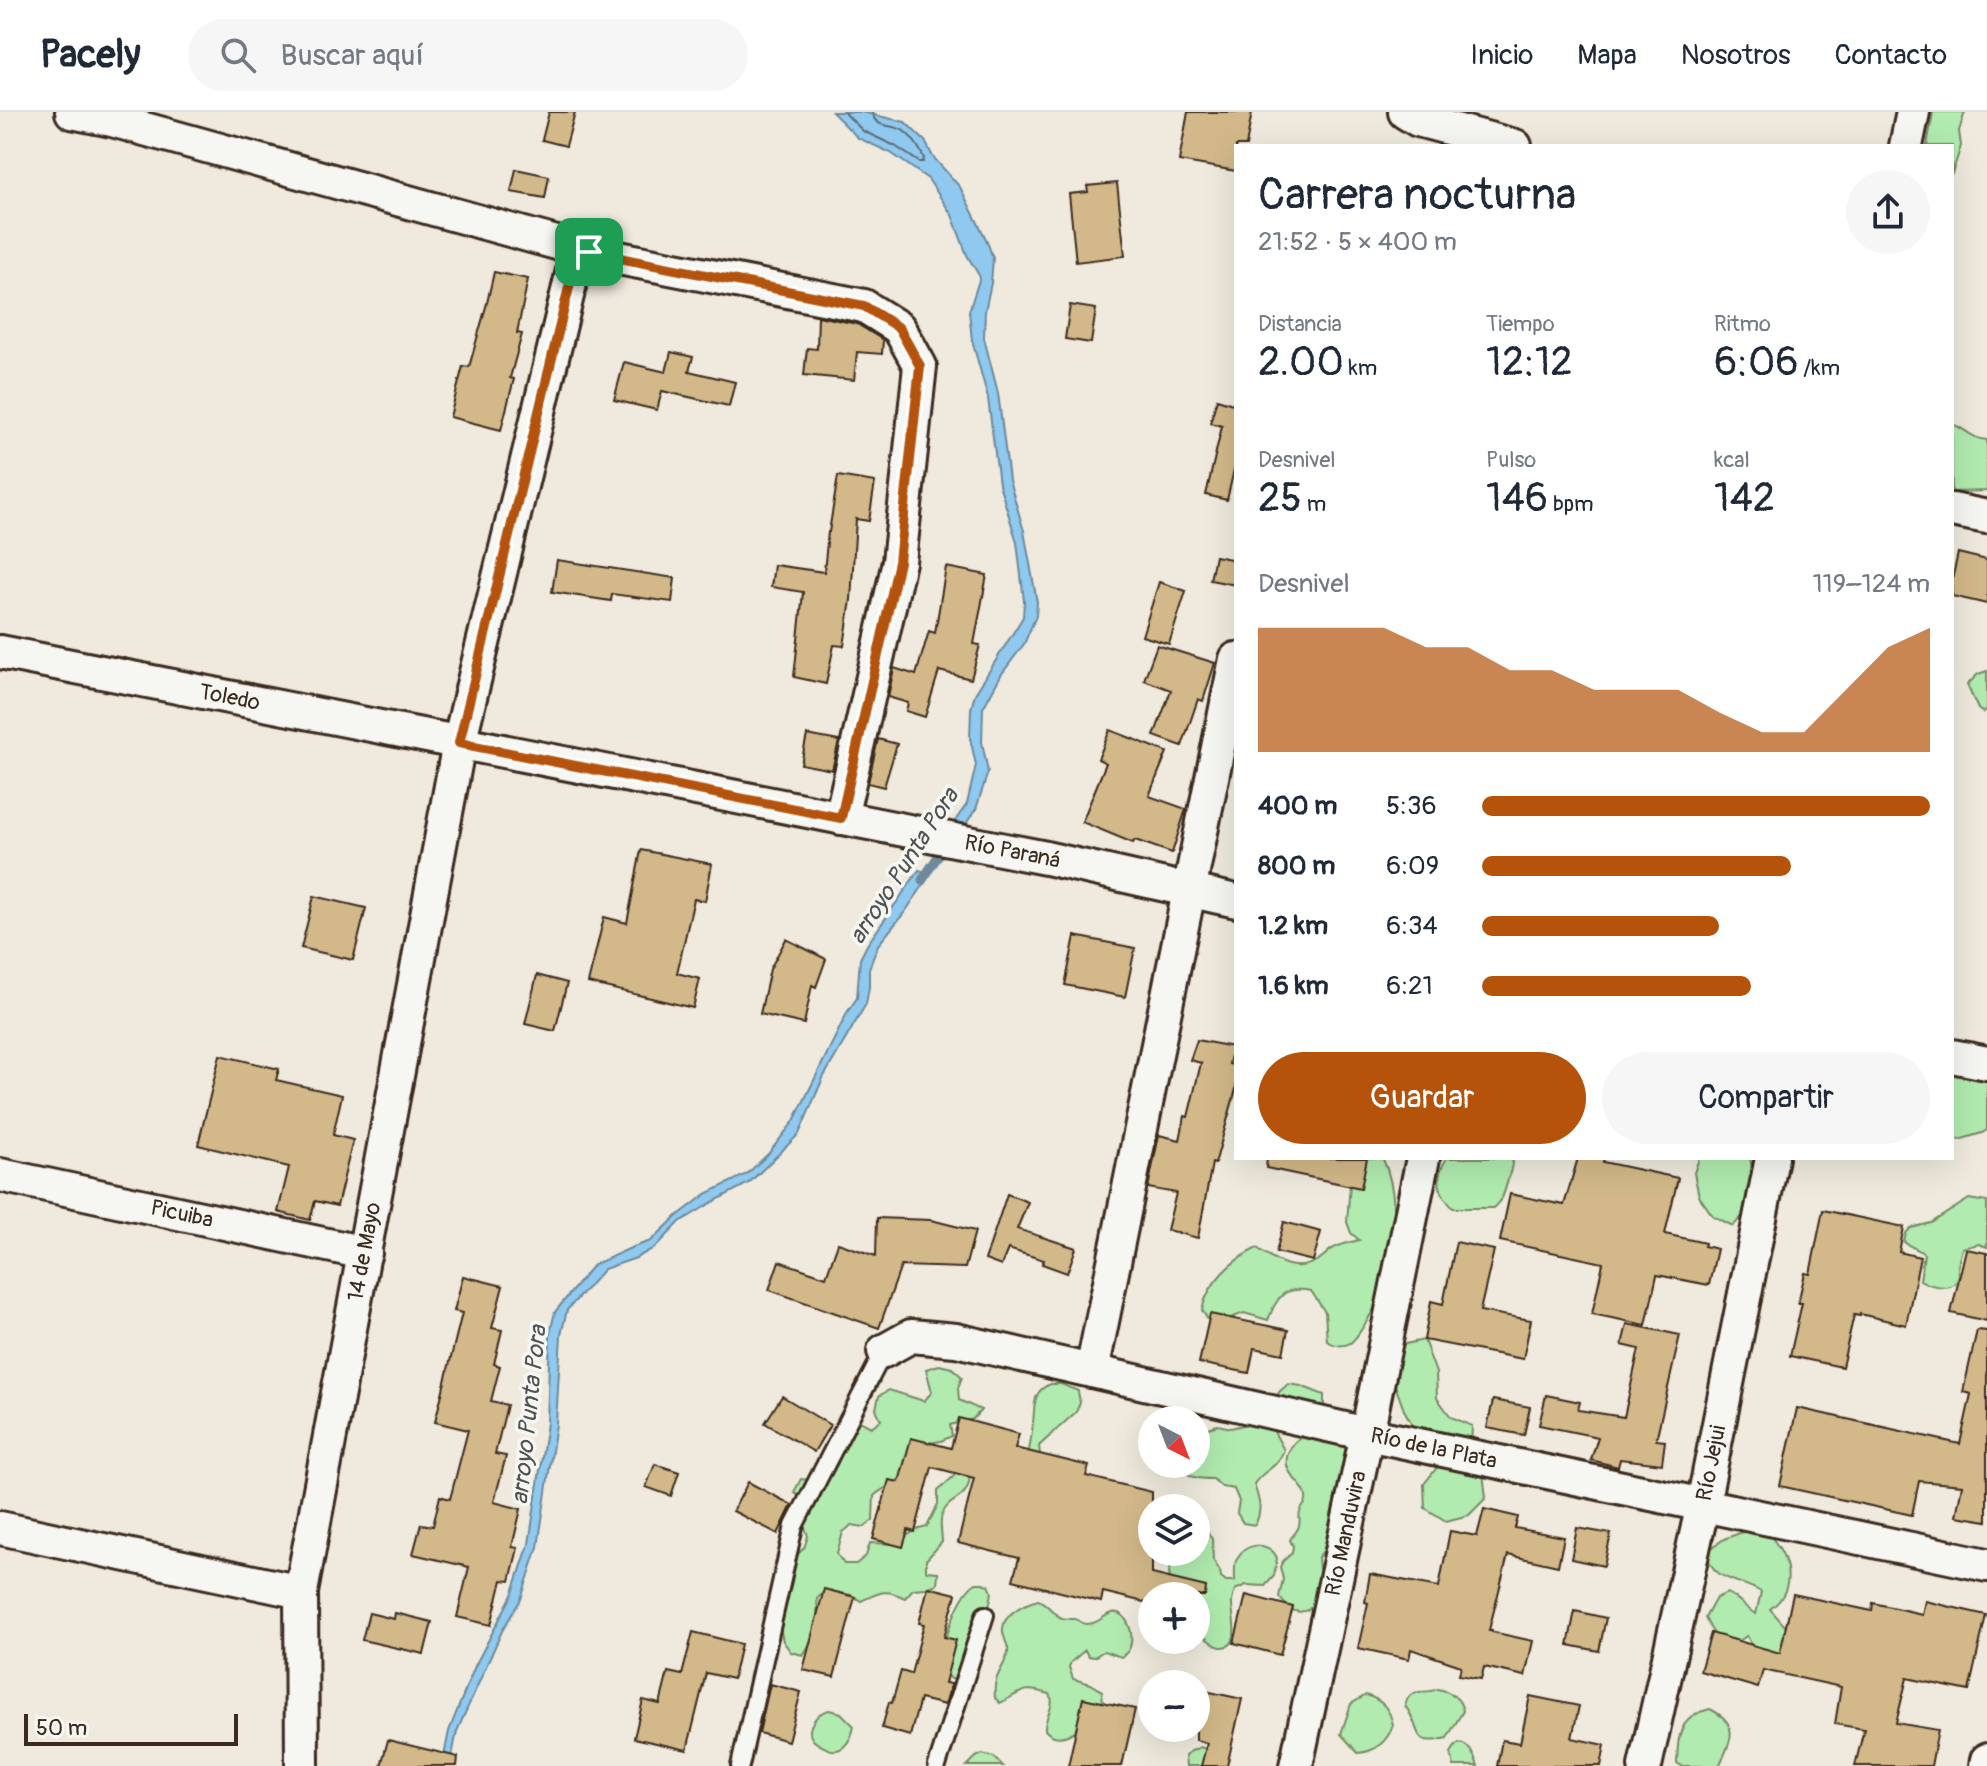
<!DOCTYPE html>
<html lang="es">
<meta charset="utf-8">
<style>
body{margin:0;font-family:Pangolin,sans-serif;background:#f6f6f7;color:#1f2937;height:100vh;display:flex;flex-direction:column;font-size:30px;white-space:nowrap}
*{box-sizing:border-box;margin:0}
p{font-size:26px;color:#747a83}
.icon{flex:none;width:44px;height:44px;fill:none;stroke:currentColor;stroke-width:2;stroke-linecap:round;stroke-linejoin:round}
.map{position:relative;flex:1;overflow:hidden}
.drawer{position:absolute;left:1234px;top:32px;width:720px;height:1016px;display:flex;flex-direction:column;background:#fff;border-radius:0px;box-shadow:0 8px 32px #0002}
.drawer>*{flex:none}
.needle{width:52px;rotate:138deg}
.buttons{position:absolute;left:1138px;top:1294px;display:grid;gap:16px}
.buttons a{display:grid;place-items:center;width:72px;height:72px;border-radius:50%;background:#fff;box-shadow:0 8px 32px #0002;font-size:40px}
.scale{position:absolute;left:24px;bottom:20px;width:214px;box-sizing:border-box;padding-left:8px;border:4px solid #3b2a1e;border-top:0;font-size:22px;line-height:28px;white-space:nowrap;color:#3b2a1e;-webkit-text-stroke:6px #f6f6f2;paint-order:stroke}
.pin{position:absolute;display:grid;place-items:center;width:68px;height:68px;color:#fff;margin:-34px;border-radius:16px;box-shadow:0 4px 12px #0006}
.round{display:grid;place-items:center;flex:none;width:84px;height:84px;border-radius:42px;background:#f6f6f7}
.headline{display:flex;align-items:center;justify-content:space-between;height:136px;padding:0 24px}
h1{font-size:44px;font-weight:600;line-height:60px}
.stats{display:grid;grid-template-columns:repeat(3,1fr);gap:12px;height:136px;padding:8px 24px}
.stats div{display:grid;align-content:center}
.stats b{font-size:40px;font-weight:600}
.stats small{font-size:22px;font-weight:400}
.stats p{font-size:22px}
.chart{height:224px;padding:16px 24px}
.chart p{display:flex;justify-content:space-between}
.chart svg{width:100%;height:144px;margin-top:8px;fill:#b45309;opacity:.7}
.primary-button{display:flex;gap:16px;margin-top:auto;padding:16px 24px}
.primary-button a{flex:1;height:92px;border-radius:48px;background:#b45309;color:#fff;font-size:32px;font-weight:600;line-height:92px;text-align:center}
.primary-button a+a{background:#f6f6f7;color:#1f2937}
ul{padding:0 24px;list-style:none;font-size:26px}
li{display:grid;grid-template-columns:128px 96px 1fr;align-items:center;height:60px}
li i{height:20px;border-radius:10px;background:#b45309}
header{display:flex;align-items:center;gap:48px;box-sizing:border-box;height:112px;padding:0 40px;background:#fff;border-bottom:2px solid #e0e1e3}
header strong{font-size:38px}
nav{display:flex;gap:44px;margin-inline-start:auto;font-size:28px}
.search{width:560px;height:72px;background:#f6f6f7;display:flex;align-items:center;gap:20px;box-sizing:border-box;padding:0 28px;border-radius:44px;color:#747a83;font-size:30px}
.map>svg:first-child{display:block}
</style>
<header>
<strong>Pacely</strong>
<div class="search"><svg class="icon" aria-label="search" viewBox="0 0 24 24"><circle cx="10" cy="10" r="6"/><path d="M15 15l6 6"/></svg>Buscar aquí</div>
<nav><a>Inicio</a><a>Mapa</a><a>Nosotros</a><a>Contacto</a></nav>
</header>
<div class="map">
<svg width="1987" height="1654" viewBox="0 0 1987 1654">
<rect width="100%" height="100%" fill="#efeadd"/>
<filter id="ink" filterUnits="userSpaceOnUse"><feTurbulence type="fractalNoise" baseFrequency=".0125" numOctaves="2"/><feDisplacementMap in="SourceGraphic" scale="16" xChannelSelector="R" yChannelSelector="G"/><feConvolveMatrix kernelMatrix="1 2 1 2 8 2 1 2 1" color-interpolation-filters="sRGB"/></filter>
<g filter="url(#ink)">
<g fill="#b1ebaf" stroke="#768a66" stroke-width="2">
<path d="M1933,0H1965L1959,19L1961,34L1952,62V34H1927Z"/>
<path d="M1952,312C1965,316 1973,328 1987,328V379L1952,380Z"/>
<path d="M1987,559V598L1983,601L1978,597L1967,573L1978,562Z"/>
<path d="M1952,960L1987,964V1018L1982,1021L1959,1028L1952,1024Z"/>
<path d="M1311,1046H1379L1383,1047C1390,1062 1393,1080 1394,1096C1395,1111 1384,1177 1378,1190C1374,1197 1357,1228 1350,1231C1342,1236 1334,1233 1327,1229L1325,1200L1311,1179C1283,1174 1278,1184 1268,1208L1244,1201L1220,1210L1208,1208L1202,1198C1208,1170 1232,1148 1257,1136C1277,1150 1295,1162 1318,1148C1324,1145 1328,1139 1334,1136C1341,1132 1351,1130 1359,1128L1351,1121L1347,1110L1351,1059Z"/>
<path d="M1447,1046H1513C1513,1052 1505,1079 1502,1086C1500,1089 1495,1094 1493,1096H1453C1438,1080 1434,1065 1447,1046Z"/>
<path d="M1699,1046H1750C1757,1081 1759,1089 1733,1114L1713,1104L1699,1084L1694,1061Z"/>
<path d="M1969,1087L1987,1090V1135L1979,1132L1962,1136C1961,1142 1958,1150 1958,1156C1958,1158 1959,1160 1959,1162C1957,1182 1930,1174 1920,1168L1924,1142C1918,1136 1911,1136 1904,1130L1906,1121L1911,1116L1931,1111Z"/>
<path d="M1424,1228L1436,1261L1437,1286L1451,1305L1472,1314L1471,1339L1483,1361L1486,1386L1469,1403L1446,1409L1425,1396L1424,1372L1442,1349L1416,1319L1404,1298L1388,1254L1401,1233Z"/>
<path d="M939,1253L952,1256L962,1265L958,1276L959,1288L981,1298L973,1307L950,1313L952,1324L941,1329L918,1333C913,1342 909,1356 902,1364C895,1373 882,1376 874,1384L873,1408L864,1415L852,1413L843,1420L837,1442L844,1452H856L866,1444L870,1431L894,1432L916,1418L927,1415L938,1392V1379L956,1362L961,1351L970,1360C970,1391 949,1383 942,1403C939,1411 942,1422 942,1430L926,1448V1459L938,1460L937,1472L926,1476L913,1477L905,1486C885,1476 880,1480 861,1489L851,1483L825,1478L817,1487C819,1505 814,1528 803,1543L791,1540L783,1529L777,1503L792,1470L789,1457L795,1445L804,1436L808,1424L804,1413L808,1399L803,1388L794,1380L801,1367L826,1370C840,1353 844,1334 849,1313L860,1309L871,1315L881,1308L876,1297L879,1284L889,1278L924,1289L932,1280L926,1257Z"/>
<path d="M1051,1272H1061L1078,1279L1080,1291L1076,1300L1039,1334L1041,1350L1028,1344C1030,1333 1032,1322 1033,1311C1035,1294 1032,1278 1051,1272Z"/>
<path d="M1288,1272L1301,1274L1324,1283V1296L1272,1316L1284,1338C1276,1358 1265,1356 1254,1372C1259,1388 1263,1397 1255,1413L1243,1411L1237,1401L1239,1389L1234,1377L1222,1375L1213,1367C1198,1367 1187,1366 1180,1352H1196V1324L1205,1317L1218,1313L1231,1316L1243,1313L1273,1292L1279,1280Z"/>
<path d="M1304,1324H1354L1331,1419L1327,1423L1326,1436L1318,1445L1319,1457L1327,1467C1323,1479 1313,1504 1295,1499C1289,1497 1283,1490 1279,1485L1283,1467L1280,1455L1283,1449L1292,1441L1293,1434L1290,1428C1292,1424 1295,1422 1297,1418C1302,1412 1298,1406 1300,1400C1301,1396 1305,1393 1306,1389C1309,1371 1276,1363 1290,1337C1294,1330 1297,1327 1304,1324Z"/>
<path d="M1200,1407L1212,1427L1213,1448L1220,1459L1221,1465L1226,1469H1235C1235,1463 1234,1455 1236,1449C1243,1430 1269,1428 1277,1446L1274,1464L1265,1474L1246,1473L1235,1478C1234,1481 1232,1488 1232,1491C1231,1501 1243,1537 1221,1535C1213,1534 1206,1525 1199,1521L1196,1522V1484L1170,1467L1169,1461L1174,1440H1196V1409Z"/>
<path d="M1758,1414C1786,1432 1802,1475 1770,1497L1786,1515L1785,1549L1753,1535L1747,1524L1732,1533C1714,1526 1714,1523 1705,1506L1716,1486L1727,1481C1741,1487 1744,1496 1756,1502L1761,1480C1738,1466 1713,1471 1706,1440L1724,1427Z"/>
<path d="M976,1471H983L989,1473L992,1480L990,1491L978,1507L960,1570L949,1566C947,1558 945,1549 944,1541C944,1523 961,1480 976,1471Z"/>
<path d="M1038,1488C1048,1491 1052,1502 1062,1506C1065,1507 1072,1507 1075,1507C1082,1509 1079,1511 1086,1512C1097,1512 1101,1506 1109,1502C1125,1495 1133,1518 1131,1531C1130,1538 1127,1541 1121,1545L1104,1539L1094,1545L1088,1544L1085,1538L1071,1550L1069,1555L1073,1567L1091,1572L1102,1579L1103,1592C1091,1605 1064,1639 1045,1618C1044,1604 1056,1595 1050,1582C1023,1574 1024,1579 1000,1591L995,1586C993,1564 1000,1563 1007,1544C1011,1536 1004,1529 1003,1520C1001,1503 1023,1492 1038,1488Z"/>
<path d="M1437,1577C1451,1579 1460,1585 1463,1599L1447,1626C1409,1636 1423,1616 1405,1594C1410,1572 1425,1584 1437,1577Z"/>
<path d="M1366,1583C1382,1588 1390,1597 1393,1613C1388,1629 1375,1640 1358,1641L1341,1622L1351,1592Z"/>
<path d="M1710,1597C1741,1612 1731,1629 1719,1654H1682L1677,1651C1678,1623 1679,1605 1710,1597Z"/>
<path d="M829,1598L841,1601L854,1614C851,1630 841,1645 824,1635C820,1633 816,1631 813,1628C804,1617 817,1600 829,1598Z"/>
<path d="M1459,1631C1470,1632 1475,1645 1478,1654H1454L1451,1641L1456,1633Z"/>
<path d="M1200,1635L1206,1637L1219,1654H1186L1185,1644L1189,1640Z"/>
<path d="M982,1642L994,1645L1003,1654H967L976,1645Z"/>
</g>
<g fill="#8fc9ef" stroke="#6d899b" stroke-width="2">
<path d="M832,0H861L905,10L925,29L933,45L960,75L986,127L993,146L991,171L985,199L984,226L998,281L1009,368L1024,419L1037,490L1036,504L1024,532L1001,563L983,596L982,630L988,660L976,697L963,716L952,713L967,692L976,653L970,626L971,597L975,582L1023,505L1024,489L1017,430L999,372L988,286L972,228L969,199L980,165L967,143L952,103L928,67L891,41L858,26Z"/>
<path d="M919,758L931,762L905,800L878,833L869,857V875L866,892L823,966L799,1022L749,1071L711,1091L680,1110L656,1135L636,1146L604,1157L567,1198L561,1223L556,1312L538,1435L521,1487L502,1519L457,1619L450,1654H442L449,1619L475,1554L512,1483L529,1432L547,1311L550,1221L555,1200L593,1153L633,1135L651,1129L676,1105L706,1082L747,1062L768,1042L794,1009L848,899L857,886L860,847L867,833Z"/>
</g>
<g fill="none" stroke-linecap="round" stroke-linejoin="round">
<path stroke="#5d6a72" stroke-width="2" d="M844,0L863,19L895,34L919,50H923L924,46C919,35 913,26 904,19C892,11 875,18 872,0"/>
<path stroke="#6d899b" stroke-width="9" d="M922,768L945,734"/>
</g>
<g fill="#d3b989" stroke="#3b2a1e" stroke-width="2">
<path d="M549,0H575L566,34L542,28Z"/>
<path d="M1188,0H1252L1246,34H1236V59L1179,49Z"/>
<path d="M516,57L549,64L545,86L511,80Z"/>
<path d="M1117,71L1125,144L1076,150L1069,82L1088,80L1087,74Z"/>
<path d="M494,160L528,167L517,221L522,222L510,266L514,267L501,318L450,305L463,254L469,255L487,191Z"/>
<path d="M1070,193L1096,197L1091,231L1065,227Z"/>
<path d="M818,204L857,212L883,228L882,242L857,240L854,268L804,263L807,236L817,237Z"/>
<path d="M671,240L693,245L689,259L735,270L729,294L662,279L657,298L614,288L624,250L666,260Z"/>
<path d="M1217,287L1236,293V349L1227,388L1206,383L1222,314L1210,311Z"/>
<path d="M838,364L875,370L869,409L856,407L851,488L844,534L834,533L826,572L794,565L803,480L771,475L774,453L824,460L828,420H829Z"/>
<path d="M1958,441L1987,448V492L1952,484V468Z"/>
<path d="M1215,444L1236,448V473L1210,468Z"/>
<path d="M557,448L675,466L672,490L612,482L611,489L552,480Z"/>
<path d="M946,455L987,463L974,532L980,533L971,567L939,559L925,605L906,599L908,591L888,585L894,556L916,563L929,519L935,521Z"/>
<path d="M1159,470L1186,479L1169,532L1142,524Z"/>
<path d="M1157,533L1215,551L1203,589L1198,587L1182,634L1154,624L1171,578L1144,568Z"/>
<path d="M1110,618L1167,640L1149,684L1186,697L1172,741L1135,728L1133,731L1082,710L1106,651L1098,647Z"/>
<path d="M807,623L839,629L832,658L801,652Z"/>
<path d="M878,627L897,632L884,675L868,671Z"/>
<path d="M641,738L712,752L705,789L694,787L677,861L700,867L693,896L588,871L604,805L627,811Z"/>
<path d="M314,784L366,796L353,848L301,836Z"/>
<path d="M1075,824L1135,836L1125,885L1065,873Z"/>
<path d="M786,827L826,847L816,875L812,873L804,912L760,902L770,857Z"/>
<path d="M537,863L567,871L555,919L525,912Z"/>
<path d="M1197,928L1233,935L1229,952L1236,954V977L1215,1052L1212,1051L1198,1126L1167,1118L1176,1081L1148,1076L1159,1023L1180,1028L1185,1004L1188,1005L1201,951L1190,948Z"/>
<path d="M220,943L279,957L276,968L342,983L333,1023L353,1028L337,1094L315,1089L310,1108L278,1100L289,1055L198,1033Z"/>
<path d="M1267,1046H1367L1361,1076L1266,1056Z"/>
<path d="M1578,1046H1604L1603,1050L1678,1066L1665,1122L1705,1131L1704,1134L1717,1137L1709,1173L1657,1163L1646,1213L1592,1202L1603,1151L1500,1129L1510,1082L1564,1093Z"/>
<path d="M1007,1082L1028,1090L1017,1117L1076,1136L1067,1161L1042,1152L1044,1148L1008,1137L1001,1154L985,1148Z"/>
<path d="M1823,1098L1904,1115L1899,1140L1920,1145L1906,1213L1860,1202V1204L1854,1203L1842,1255L1790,1244L1802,1191H1798L1805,1161L1810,1162Z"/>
<path d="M877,1106L931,1108L975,1119L965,1156L901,1154L879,1216L769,1178L779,1149L826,1165L838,1131L876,1144Z"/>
<path d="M1284,1110L1321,1120L1313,1149L1276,1140Z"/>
<path d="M1456,1130L1494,1138L1480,1199L1531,1208L1523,1247L1424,1228L1431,1189L1443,1192Z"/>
<path d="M1966,1137L1987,1141V1209L1951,1201Z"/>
<path d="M463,1164L503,1174L492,1216L502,1218L494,1252L500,1254L491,1289L507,1293L495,1342L506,1344L494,1390L521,1397L512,1435L518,1436L510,1469L502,1468L491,1513L457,1505L469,1455L413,1442L421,1412L433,1414L440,1384L450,1387L468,1318L435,1310L462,1201L454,1199Z"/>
<path d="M1210,1202L1288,1218L1283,1242L1254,1236L1249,1261L1199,1251Z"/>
<path d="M1627,1212L1680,1223L1656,1328L1665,1329L1662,1352L1620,1347L1618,1355L1591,1348L1598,1325L1539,1313L1546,1283L1580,1290L1578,1298L1624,1305L1639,1237L1622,1233Z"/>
<path d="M1977,1218L1987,1219V1409L1956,1404L1962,1373L1919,1369L1912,1403L1780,1374L1797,1296L1960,1332L1971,1282L1963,1280Z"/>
<path d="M782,1284L830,1313L814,1340L765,1311Z"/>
<path d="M1493,1288L1530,1295L1524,1323L1487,1316Z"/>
<path d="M959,1306L1019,1322L1015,1336L1089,1354L1086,1364L1152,1380V1462L1206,1475L1205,1484H1152V1492L1103,1480L1101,1490L1013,1468L1019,1446L958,1431L974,1366L932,1355L915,1420L908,1418L903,1435L873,1427L889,1368L899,1370L911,1326L951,1336Z"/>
<path d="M655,1352L679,1360L671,1384L646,1375Z"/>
<path d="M748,1370L792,1393L778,1422L733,1399Z"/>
<path d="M1484,1397L1518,1405L1515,1416L1564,1425L1558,1454L1508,1443L1489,1518H1492V1520L1533,1529L1525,1564L1484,1555L1481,1567L1459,1563L1461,1554L1411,1537L1409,1547L1358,1536L1368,1491L1365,1490L1370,1462L1439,1475L1450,1419L1477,1424Z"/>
<path d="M1577,1416L1611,1422L1604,1454L1571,1447Z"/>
<path d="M928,1475L956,1482L944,1525L956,1528L945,1571L951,1572L945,1593L920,1587L910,1624L882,1616L889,1590L892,1591L901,1559L911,1562L924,1512L919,1511Z"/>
<path d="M824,1477L855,1485L834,1565L803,1558Z"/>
<path d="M1793,1482L1872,1499L1873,1491L1922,1502L1925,1489L1986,1503L1969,1579L1907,1566L1896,1611L1938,1618L1931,1654H1855L1864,1617L1835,1612L1841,1575L1763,1558L1758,1576L1700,1559L1711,1521L1780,1541Z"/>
<path d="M1246,1483L1293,1495L1280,1543L1234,1531Z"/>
<path d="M1575,1499L1606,1506L1599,1539L1568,1533Z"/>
<path d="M369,1501L394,1507L395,1501L432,1510L424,1542L362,1528Z"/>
<path d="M693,1520L741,1532L733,1567L706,1561L687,1638L634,1626L643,1588L660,1592L668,1560L682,1563Z"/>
<path d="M770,1572L801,1580L788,1629L759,1621Z"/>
<path d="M1196,1577L1242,1587L1227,1654H1201L1207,1631L1196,1628Z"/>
<path d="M1530,1584L1579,1594L1572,1626L1605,1633L1601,1654H1497L1502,1628L1520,1631Z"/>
<path d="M1083,1586L1135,1597L1122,1654H1068Z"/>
<path d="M388,1628L458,1645L457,1654H381Z"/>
</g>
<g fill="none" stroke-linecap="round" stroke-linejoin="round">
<g stroke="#3b2a1e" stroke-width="22">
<g id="service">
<path d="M740,1654L794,1414L884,1239"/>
<path d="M937,1654L985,1503"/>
</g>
</g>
<g stroke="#3b2a1e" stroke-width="38">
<g id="minor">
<path d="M72,0L112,8L589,140"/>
<path d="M1405,0L1418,8L1515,34"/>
<path d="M1906,34L1913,0"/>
<path d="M1952,398L1987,405"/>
<path id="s1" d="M0,540L1046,746L1236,789"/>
<path d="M1952,944L1987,951"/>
<path id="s2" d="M0,1063L365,1141"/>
<path id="s3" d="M884,1239L911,1224L956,1228L1367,1322L1987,1453"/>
<path d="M1092,1259L1236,547"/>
<path d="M0,1416L301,1480"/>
<path id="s4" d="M302,1654L301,1480L459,631L578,138L864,194L899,216L920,254L899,450L841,706"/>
<path id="s5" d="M1296,1654L1367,1322L1423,1046"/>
<path id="s6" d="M1645,1654L1703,1392L1772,1046"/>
<path d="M1986,1654L1987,1648"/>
</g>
</g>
<use href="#service" stroke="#f6f6f2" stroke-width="16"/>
<use href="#minor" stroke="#f6f6f2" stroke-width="32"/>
</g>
</g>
<g fill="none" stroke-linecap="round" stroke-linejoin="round" filter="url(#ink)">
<g stroke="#fff" stroke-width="16">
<path id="route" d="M578,138L864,194L899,216L920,254L899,450L841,706L459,631Z"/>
</g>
<use href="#route" stroke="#b45309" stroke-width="10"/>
</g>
<g text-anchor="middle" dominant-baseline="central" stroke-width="7" stroke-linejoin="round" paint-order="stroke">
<g font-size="22" fill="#3b2a1e" stroke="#f6f6f2">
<text stroke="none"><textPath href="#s1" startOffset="234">Toledo</textPath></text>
<text stroke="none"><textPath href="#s1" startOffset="1032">Río Paraná</textPath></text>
<text stroke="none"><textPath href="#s2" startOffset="186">Picuiba</textPath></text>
<text stroke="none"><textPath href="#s4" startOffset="520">14 de Mayo</textPath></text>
<text stroke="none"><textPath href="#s3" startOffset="566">Río de la Plata</textPath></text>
<text stroke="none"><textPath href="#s6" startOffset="310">Río Jejui</textPath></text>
<text stroke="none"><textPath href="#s5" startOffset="238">Río Manduvira</textPath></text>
</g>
<g font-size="24" font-style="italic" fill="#505252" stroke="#f6f6f2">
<text transform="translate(904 754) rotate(-57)">arroyo Punta Pora</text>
<text transform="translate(529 1303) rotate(-84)">arroyo Punta Pora</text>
</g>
</g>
</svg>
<div class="buttons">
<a><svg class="needle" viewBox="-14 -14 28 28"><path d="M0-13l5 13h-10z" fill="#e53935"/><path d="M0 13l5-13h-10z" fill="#747a83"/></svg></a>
<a><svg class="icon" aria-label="layers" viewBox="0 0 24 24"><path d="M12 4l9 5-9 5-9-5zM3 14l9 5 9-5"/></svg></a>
<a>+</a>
<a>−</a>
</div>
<div class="scale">50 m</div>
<div class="pin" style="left:589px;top:140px;background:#1e9e55"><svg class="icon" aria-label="arrive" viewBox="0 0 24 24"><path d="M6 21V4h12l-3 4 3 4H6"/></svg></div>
<section class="drawer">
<div class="headline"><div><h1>Carrera nocturna</h1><p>21:52 · 5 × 400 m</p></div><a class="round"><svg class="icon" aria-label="share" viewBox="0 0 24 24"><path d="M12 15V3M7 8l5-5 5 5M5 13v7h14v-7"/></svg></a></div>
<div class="stats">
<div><p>Distancia</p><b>2.00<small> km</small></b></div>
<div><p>Tiempo</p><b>12:12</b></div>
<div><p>Ritmo</p><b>6:06<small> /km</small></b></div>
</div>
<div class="stats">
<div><p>Desnivel</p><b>25<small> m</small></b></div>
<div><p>Pulso</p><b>146<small> bpm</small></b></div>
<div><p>kcal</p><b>142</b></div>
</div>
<div class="chart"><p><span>Desnivel</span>119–124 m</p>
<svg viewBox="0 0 160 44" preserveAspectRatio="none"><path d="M0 44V6L10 6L20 6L30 6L40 12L50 12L60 19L70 19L80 25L90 25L100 25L110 32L120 38L130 38L140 25L150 12L160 6V44z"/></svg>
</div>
<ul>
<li><b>400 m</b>5:36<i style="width:100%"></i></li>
<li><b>800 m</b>6:09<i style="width:69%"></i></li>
<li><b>1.2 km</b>6:34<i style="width:53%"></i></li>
<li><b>1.6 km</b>6:21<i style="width:60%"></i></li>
</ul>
<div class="primary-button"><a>Guardar</a><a>Compartir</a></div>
</section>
</div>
